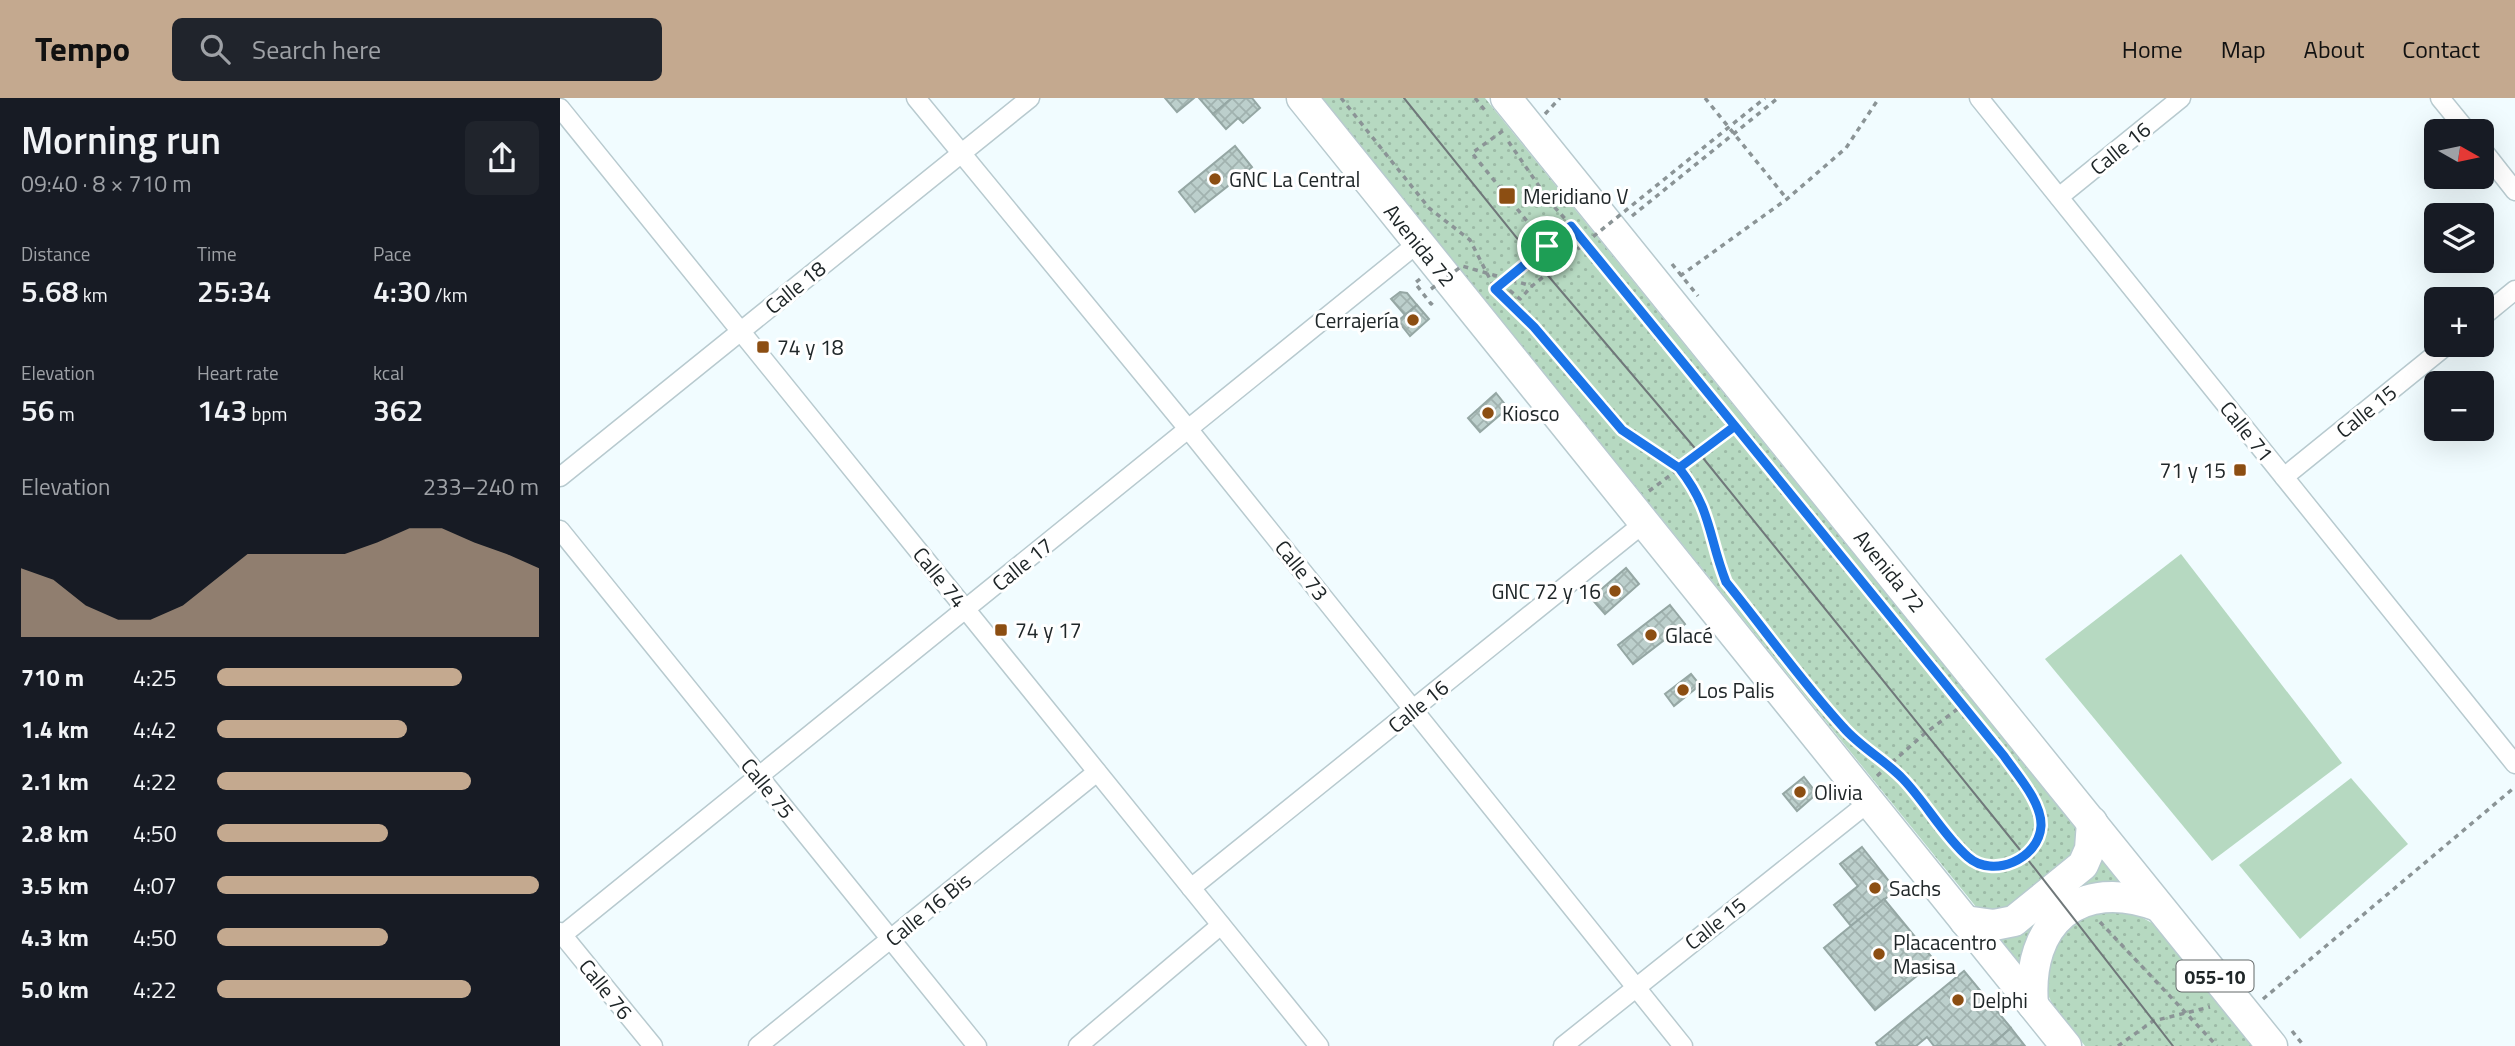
<!DOCTYPE html>
<meta charset="utf-8">
<style>
body{margin:0;font-family:"Titillium Web",sans-serif;background:#20242c;color:#f1f3f6;height:100vh;display:flex;flex-direction:column;font-size:26px;white-space:nowrap}
*{box-sizing:border-box;margin:0}
p{font-size:23px;color:#9ea1a6}
.icon{flex:none;width:38px;height:38px;fill:none;stroke:currentColor;stroke-width:2;stroke-linecap:round;stroke-linejoin:round}
.map{position:relative;flex:1;overflow:hidden}
.drawer{display:flex;flex-direction:column;background:#171b24;width:560px}
.drawer>*{flex:none}
.needle{width:46px;rotate:99deg}
.buttons{position:absolute;left:1864px;top:21px;display:grid;gap:14px}
.buttons a{display:grid;place-items:center;width:70px;height:70px;border-radius:10px;background:#171b24;box-shadow:0 7px 28px #0002;font-size:35px}
.pin{position:absolute;display:grid;place-items:center;width:60px;height:60px;color:#fff;margin:-30px;border:4px solid #fff;border-radius:50%;box-shadow:0 2px 7px #0007}
.round{display:grid;place-items:center;flex:none;width:74px;height:74px;border-radius:10px;background:#20242c}
.head{display:flex;align-items:center;justify-content:space-between;height:119px;padding:0 21px}
h1{font-size:38px;font-weight:600;line-height:52px}
.figures{display:grid;grid-template-columns:repeat(3,1fr);gap:10px;height:119px;padding:7px 21px}
.figures div{display:grid;align-content:center}
.figures b{font-size:30px;font-weight:600}
.figures small{font-size:19px;font-weight:400}
.figures p{font-size:19px}
.chart{height:196px;padding:14px 21px}
.chart p{display:flex;justify-content:space-between}
.chart svg{width:100%;height:126px;margin-top:7px;fill:#c4a98f;opacity:.7}
ul{padding:0 21px;list-style:none;font-size:23px}
li{display:grid;grid-template-columns:112px 84px 1fr;align-items:center;height:52px}
li i{height:18px;border-radius:9px;background:#c4a98f}
header{display:flex;align-items:center;gap:42px;box-sizing:border-box;height:98px;padding:0 35px;background:#c4a98f;color:#111}
header strong{font-size:33px}
nav{display:flex;gap:38px;margin-inline-start:auto;font-size:24px}
.search{width:490px;height:63px;background:#20242c;display:flex;align-items:center;gap:18px;box-sizing:border-box;padding:0 24px;border-radius:10px;color:#9ea1a6;font-size:26px}
main{display:flex;flex:1;min-height:0}
.map>svg:first-child{display:block}
</style>
<header>
<strong>Tempo</strong>
<div class="search"><svg class="icon" aria-label="search" viewBox="0 0 24 24"><circle cx="10" cy="10" r="6"/><path d="M15 15l6 6"/></svg>Search here</div>
<nav><a>Home</a><a>Map</a><a>About</a><a>Contact</a></nav>
</header>
<main>
<section class="drawer">
<div class="head"><div><h1>Morning run</h1><p>09:40 · 8 × 710 m</p></div><a class="round"><svg class="icon" aria-label="share" viewBox="0 0 24 24"><path d="M12 15V3M7 8l5-5 5 5M5 13v7h14v-7"/></svg></a></div>
<div class="figures">
<div><p>Distance</p><b>5.68<small> km</small></b></div>
<div><p>Time</p><b>25:34</b></div>
<div><p>Pace</p><b>4:30<small> /km</small></b></div>
</div>
<div class="figures">
<div><p>Elevation</p><b>56<small> m</small></b></div>
<div><p>Heart rate</p><b>143<small> bpm</small></b></div>
<div><p>kcal</p><b>362</b></div>
</div>
<div class="chart"><p><span>Elevation</span>233–240 m</p>
<svg viewBox="0 0 160 44" preserveAspectRatio="none"><path d="M0 44V20L10 24L20 33L30 38L40 38L50 33L60 24L70 15L80 15L90 15L100 15L110 11L120 6L130 6L140 11L150 15L160 20V44z"/></svg>
</div>
<ul>
<li><b>710 m</b>4:25<i style="width:76%"></i></li>
<li><b>1.4 km</b>4:42<i style="width:59%"></i></li>
<li><b>2.1 km</b>4:22<i style="width:79%"></i></li>
<li><b>2.8 km</b>4:50<i style="width:53%"></i></li>
<li><b>3.5 km</b>4:07<i style="width:100%"></i></li>
<li><b>4.3 km</b>4:50<i style="width:53%"></i></li>
<li><b>5.0 km</b>4:22<i style="width:79%"></i></li>
</ul>
</section>
<div class="map">
<svg width="1955" height="948" viewBox="0 0 1955 948">
<defs>
<pattern id="grass-dots" width="8" height="8" patternUnits="userSpaceOnUse" patternTransform="scale(1.75)"><rect width="8" height="8" fill="#b6d9c1"/><path d="M2 2h.1M6 6h.1" fill="none" stroke="#9cbaa6" stroke-width="1.8" stroke-linecap="round"/></pattern>
<pattern id="building-cross-hatch" width="8" height="8" patternUnits="userSpaceOnUse" patternTransform="scale(1.75)"><rect width="8" height="8" fill="#bccfcc"/><path d="M0 0l8 8M0 8l8-8" fill="none" stroke="#a1b2af"/></pattern>
</defs>
<rect width="100%" height="100%" fill="#f1fcff"/>
<g fill="url(#grass-dots)">
<path d="M761,0H925L1518,733L1519,755L1446,818L1421,815Z"/>
<path d="M1536,756L1564,789L1542,788L1462,868L1436,837Z"/>
<path d="M1570,813L1592,825L1695,948H1525L1492,906L1485,889L1488,848L1519,815Z"/>
</g>
<g fill="#b6d9c1">
<path d="M1621,456L1782,665L1652,763L1485,561Z"/>
<path d="M1791,680L1848,746L1740,841L1679,767Z"/>
</g>
<g fill="url(#building-cross-hatch)" stroke="#95a7a4" stroke-width="2">
<path d="M605,0H634L617,14Z"/>
<path d="M639,0H672L653,16Z"/>
<path d="M672,0H692L700,10L683,25L678,20L666,31L653,16Z"/>
<path d="M675,48L692,69L635,114L619,94Z"/>
<path d="M840,194L847,195L857,207L845,217L831,201Z"/>
<path d="M857,207L869,221L850,238L838,223Z"/>
<path d="M936,295L948,310L920,334L908,320Z"/>
<path d="M1066,470L1079,486L1045,516L1031,500Z"/>
<path d="M1110,507L1125,526L1073,566L1058,547Z"/>
<path d="M1131,576L1140,587L1114,608L1105,596Z"/>
<path d="M1244,679L1254,692L1252,700L1237,713L1223,696Z"/>
<path d="M1302,749L1336,792L1291,828L1274,807L1298,788L1280,766Z"/>
<path d="M1324,801L1375,863L1315,912L1264,850Z"/>
<path d="M1404,873L1451,930L1430,948H1374L1367,939L1356,948H1318L1316,945Z"/>
<path d="M1451,930L1465,948H1430Z"/>
</g>
<g fill="none" stroke-linecap="round" stroke-linejoin="round">
<g stroke="#b8cacf" stroke-width="21">
<g id="minor">
<path d="M356,0L629,332L1123,948"/>
<path d="M1419,0L1955,666"/>
<path d="M1880,0L1907,33"/>
<path d="M0,10L759,948"/>
<path d="M1922,51L1955,93"/>
<path d="M1499,99L1621,0"/>
<path d="M1922,219L1955,192"/>
<path d="M0,379L470,0"/>
<path d="M1724,379L1887,247"/>
<path d="M0,432L417,948"/>
<path d="M631,790L1084,425"/>
<path d="M0,834L93,948"/>
<path d="M0,839L858,145"/>
<path d="M198,948L537,674"/>
<path d="M518,948L661,827"/>
<path d="M1003,948L1309,704"/>
</g>
</g>
<g stroke="#b8cacf" stroke-width="33">
<g id="trunk">
<path d="M742,0L1506,948"/>
<path d="M946,0L1712,948"/>
<path d="M1405,823L1434,827L1454,823L1523,767L1530,751L1532,724"/>
<path d="M1473,907C1466,825 1519,778 1598,808"/>
</g>
</g>
<g stroke="#8b9496" stroke-width="3.5" stroke-dasharray="5 5" stroke-linecap="butt">
<path d="M781,0L869,110L910,142L935,191L974,229L1061,332L1119,370L1138,394L1149,422L1157,460L1166,484C1205,532 1241,583 1283,629C1300,649 1325,662 1343,681C1366,705 1383,737 1408,759C1433,781 1479,761 1481,728C1482,704 1457,677 1444,658L1033,152L990,104L948,43"/>
<path d="M915,0L927,15"/>
<path d="M1145,0L1227,101"/>
<path d="M985,16L1000,0"/>
<path d="M1072,118L1218,0"/>
<path d="M987,148L1011,128"/>
<path d="M1112,166L1138,198"/>
<path d="M1120,178L1227,101L1286,50L1319,0"/>
<path d="M860,181L855,185L871,206L875,202"/>
<path d="M942,186L960,201L972,188"/>
<path d="M935,191L987,148L912,55L944,32"/>
<path d="M1089,393L1175,329"/>
<path d="M1317,678L1364,636L1403,607"/>
<path d="M1540,824L1657,948"/>
<path d="M1703,901L1955,689"/>
<path d="M1732,933L1744,948"/>
<path d="M1558,948L1593,923L1650,909"/>
</g>
<use href="#minor" stroke="#fff" stroke-width="18"/>
<use href="#trunk" stroke="#fff" stroke-width="30"/>
<path stroke="#70787a" stroke-width="2" d="M844,0L973,160L1139,355L1465,758L1613,948"/>
<path stroke="#8b9496" stroke-width="3.5" stroke-dasharray="5 5" stroke-linecap="butt" d="M871,191L902,168L972,188L1205,0"/>
</g>
<g fill="none" stroke-linecap="round" stroke-linejoin="round">
<g stroke="#fff" stroke-width="14">
<path id="route" d="M987,148L935,191L974,229L1062,332L1119,370L1175,328L1444,658C1457,677 1482,704 1481,728C1479,761 1433,781 1408,759C1383,737 1366,705 1343,681C1325,662 1300,649 1283,629C1241,583 1205,532 1166,484C1148,438 1152,412 1119,370L1175,328L1011,128L987,148"/>
</g>
<use href="#route" stroke="#1a73e8" stroke-width="9"/>
</g>
<g fill="#8c4e12" stroke="#fff" stroke-width="2.5">
<circle cx="655" cy="81" r="7"/>
<rect x="938" y="89" width="18" height="18" rx="3.5"/>
<circle cx="853" cy="222" r="7"/>
<rect x="196" y="242" width="14" height="14" rx="3.5"/>
<circle cx="928" cy="315" r="7"/>
<rect x="1673" y="365" width="14" height="14" rx="3.5"/>
<circle cx="1055" cy="493" r="7"/>
<rect x="434" y="525" width="14" height="14" rx="3.5"/>
<circle cx="1091" cy="537" r="7"/>
<circle cx="1123" cy="592" r="7"/>
<circle cx="1240" cy="694" r="7"/>
<circle cx="1315" cy="790" r="7"/>
<circle cx="1319" cy="856" r="7"/>
<circle cx="1398" cy="902" r="7"/>
</g>
<g text-anchor="middle" dominant-baseline="central" stroke-width="6" stroke-linejoin="round" paint-order="stroke">
<rect fill="#fff" stroke="#636869" stroke-width="2" x="1616.5" y="862.5" width="77" height="31" rx="5"/>
<g font-size="19" font-weight="bold" fill="#202729">
<text x="1655" y="878">055-10</text>
</g>
<g font-size="21" fill="#202729" stroke="#fff">
<text transform="translate(1560 50) rotate(-39)">Calle 16</text>
<text transform="translate(860 147) rotate(51)">Avenida 72</text>
<text transform="translate(235 189) rotate(-39)">Calle 18</text>
<text transform="translate(1806 313) rotate(-39)">Calle 15</text>
<text transform="translate(1687 333) rotate(51)">Calle 71</text>
<text transform="translate(462 466) rotate(-39)">Calle 17</text>
<text transform="translate(742 472) rotate(51)">Calle 73</text>
<text transform="translate(1330 473) rotate(51)">Avenida 72</text>
<text transform="translate(380 479) rotate(51)">Calle 74</text>
<text transform="translate(858 608) rotate(-39)">Calle 16</text>
<text transform="translate(208 690) rotate(51)">Calle 75</text>
<text transform="translate(368 811) rotate(-39)">Calle 16 Bis</text>
<text transform="translate(1155 825) rotate(-38)">Calle 15</text>
<text transform="translate(46 891) rotate(51)">Calle 76</text>
</g>
<g font-size="21" fill="#202729" stroke="#fff" text-anchor="start">
<text x="669" y="81">GNC La Central</text>
<text x="963" y="98">Meridiano V</text>
<text x="839" y="222" text-anchor="end">Cerrajería</text>
<text x="217" y="249">74 y 18</text>
<text x="942" y="315">Kiosco</text>
<text x="1666" y="372" text-anchor="end">71 y 15</text>
<text x="1041" y="493" text-anchor="end">GNC 72 y 16</text>
<text x="455" y="532">74 y 17</text>
<text x="1105" y="537">Glacé</text>
<text x="1137" y="592">Los Palis</text>
<text x="1254" y="694">Olivia</text>
<text x="1329" y="790">Sachs</text>
<text x="1333" y="844">Placacentro<tspan x="1333" dy="24">Masisa</tspan></text>
<text x="1412" y="902">Delphi</text>
</g>
</g>
</svg>
<div class="buttons">
<a><svg class="needle" viewBox="-14 -14 28 28"><path d="M0-13l5 13h-10z" fill="#e53935"/><path d="M0 13l5-13h-10z" fill="#9ea1a6"/></svg></a>
<a><svg class="icon" aria-label="layers" viewBox="0 0 24 24"><path d="M12 4l9 5-9 5-9-5zM3 14l9 5 9-5"/></svg></a>
<a>+</a>
<a>−</a>
</div>
<div class="pin" style="left:987px;top:148px;background:#1e9e55"><svg class="icon" aria-label="arrive" viewBox="0 0 24 24"><path d="M6 21V4h12l-3 4 3 4H6"/></svg></div>
</div>
</main>
